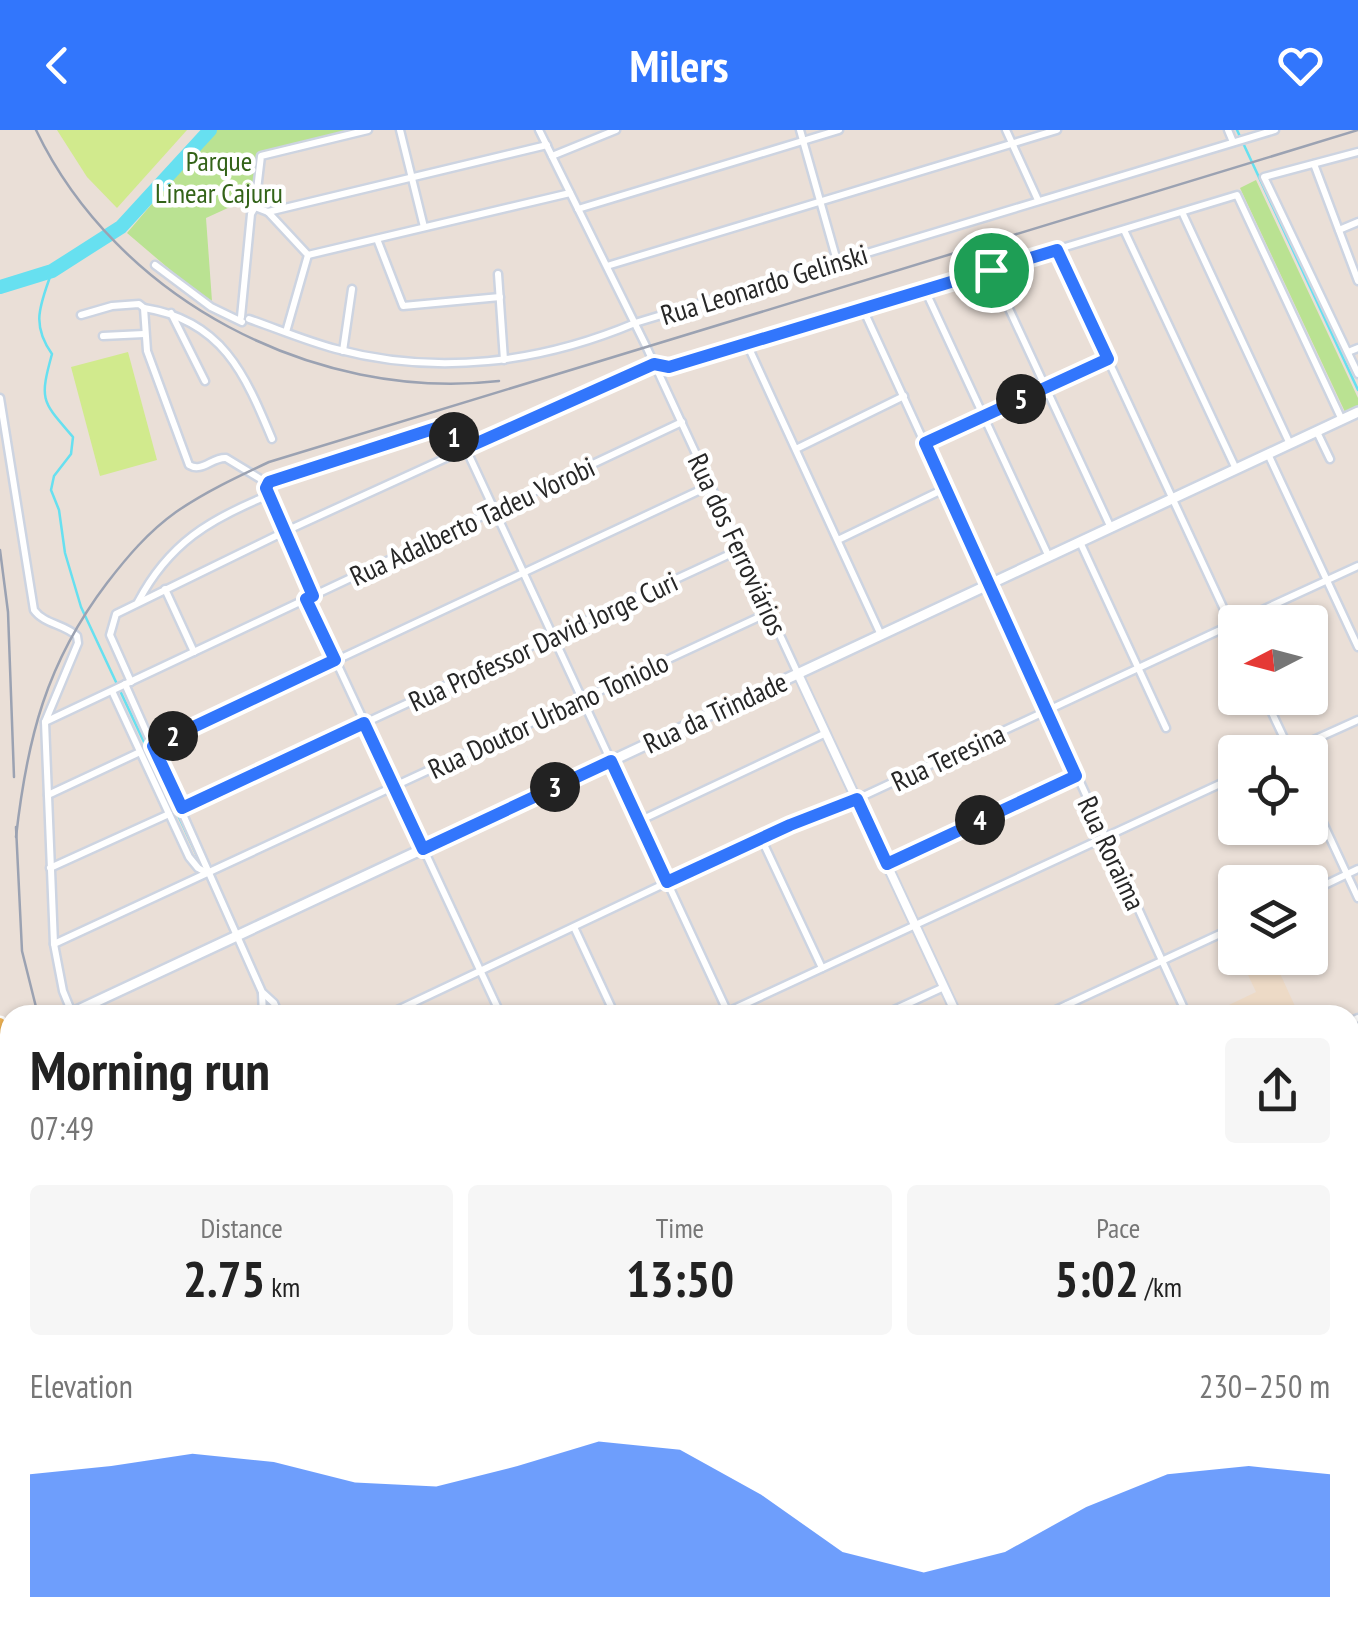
<!DOCTYPE html>
<meta charset="utf-8">
<style>
body{margin:0;font-family:"PT Sans Narrow",sans-serif;background:#f6f6f6;color:#222;height:100vh;display:flex;flex-direction:column;font-size:38px;white-space:nowrap}
*{box-sizing:border-box;margin:0}
p{font-size:32px;color:#767676}
.icon{flex:none;width:55px;height:55px;fill:none;stroke:currentColor;stroke-width:2;stroke-linecap:round;stroke-linejoin:round}
.map{position:relative;flex:1;overflow:hidden}
.sheet{position:absolute;left:0px;top:875px;width:1360px;height:642px;display:flex;flex-direction:column;background:#fff;border-radius:30px 30px 0 0;box-shadow:0 2px 8px #0004}
.sheet>*{flex:none}
.needle{width:65px;rotate:264deg}
.tools{position:absolute;left:1218px;top:475px;display:grid;gap:20px}
.tools a{display:grid;place-items:center;width:110px;height:110px;border-radius:10px;background:#fff;box-shadow:0 2px 8px #0004;font-size:50px}
.pin{position:absolute;display:grid;place-items:center;width:85px;height:85px;color:#fff;margin:-42px;border:5px solid #fff;border-radius:50%;box-shadow:0 2px 10px #0007}
.km{position:absolute;width:50px;height:50px;margin:-25px;border-radius:50%;background:#222;color:#fff;font-size:28px;line-height:50px;text-align:center}
.round{display:grid;place-items:center;flex:none;width:105px;height:105px;border-radius:10px;background:#f6f6f6}
.headline{display:flex;align-items:center;justify-content:space-between;height:170px;padding:0 30px}
h1{font-size:55px;font-weight:700;line-height:75px}
.stats{display:grid;grid-template-columns:repeat(3,1fr);gap:15px;height:170px;padding:10px 30px}
.stats div{display:grid;align-content:center;border-radius:10px;background:#f6f6f6;text-align:center}
.stats b{font-size:50px;font-weight:700}
.stats small{font-size:28px;font-weight:400}
.stats p{font-size:28px}
.chart{height:280px;padding:20px 30px}
.chart p{display:flex;justify-content:space-between}
.chart svg{width:100%;height:180px;margin-top:10px;fill:#3276fc;opacity:.7}
header{display:flex;justify-content:space-between;align-items:center;height:130px;padding:0 30px;background:#3276fc;color:#fff;font-size:45px;font-weight:700}
.map>svg:first-child{display:block}
</style>
<header><svg class="icon" aria-label="back" viewBox="0 0 24 24"><path d="M15 5l-7 7 7 7"/></svg>Milers<svg class="icon" aria-label="heart" viewBox="0 0 24 24"><path d="M12 20l-8-8c-3-5 5-10 8-4 3-6 11-1 8 4z"/></svg></header>
<div class="map">
<svg width="1358" height="1517" viewBox="0 0 1358 1517">
<rect width="100%" height="100%" fill="#eadfd7"/>
<path fill="#eddac6" d="M1240,828H1273L1299,885H1208L1256,862Z"/>
<g fill="#bae292">
<path d="M215,0H349L258,22L252,67L206,88L212,171L188,155L127,103Z"/>
<path d="M1256,50L1358,268V276L1345,282L1240,58Z"/>
</g>
<g fill="#d1ea8d">
<path d="M57,0H187L117,78L87,47Z"/>
<path d="M128,222L157,330L100,346L71,237Z"/>
<path d="M739,1508H776L780,1517H719Z"/>
</g>
<g fill="none" stroke-linecap="round" stroke-linejoin="round">
<g stroke="#67e0f0" stroke-width="2.5">
<path d="M1237,0L1358,260"/>
<path d="M52,141C41,174 30,193 52,224C39,271 42,271 73,307L71,324L54,346L51,360L59,380L65,423L81,477L199,730"/>
<path d="M267,876L272,885"/>
</g>
<path stroke="#67e0f0" stroke-width="14" d="M0,157L52,141L121,97L210,0"/>
<g stroke="#cdd4e1" stroke-width="11">
<g id="minor">
<path d="M400,0L424,97"/>
<path d="M539,0L646,216L798,544"/>
<path d="M800,0L837,131"/>
<path d="M1006,0L1038,70"/>
<path d="M1228,0L1233,12"/>
<path d="M1358,22L1264,47L1358,244"/>
<path d="M552,26L616,0"/>
<path d="M1314,34L1358,151"/>
<path d="M255,77L268,82L308,125L286,202"/>
<path d="M578,79L839,0"/>
<path d="M268,82L547,15"/>
<path d="M1182,82L1290,314"/>
<path d="M1124,100L1236,339"/>
<path d="M1339,100L1358,92"/>
<path d="M377,109L403,176L500,167"/>
<path d="M1057,120L1235,503"/>
<path d="M308,125L570,63"/>
<path d="M155,135L211,177L242,192"/>
<path d="M607,136L1057,0"/>
<path d="M991,140L1111,398"/>
<path d="M498,144L504,230"/>
<path d="M925,160L1049,427"/>
<path d="M144,178C222,190 245,244 272,309"/>
<path d="M863,179L1187,885"/>
<path d="M171,183L205,251"/>
<path d="M81,185L112,176L139,174L144,178L147,221L189,335C202,343 212,327 226,328L267,353"/>
<path d="M241,187L251,84L255,77L261,26L368,0"/>
<path d="M249,189C278,199 306,211 336,219C437,246 540,233 635,193L1275,0"/>
<path d="M103,206L144,204"/>
<path d="M747,214L881,505"/>
<path d="M343,221L352,159"/>
<path d="M1348,222L1358,218"/>
<path d="M0,268L34,480C44,494 64,494 77,506L78,513L45,592L54,814L63,861L72,883"/>
<path d="M1317,302L1330,329"/>
<path d="M925,313L1108,229"/>
<path d="M796,319L904,266"/>
<path d="M1268,324L1358,517"/>
<path d="M269,365L313,466"/>
<path d="M838,410L946,358"/>
<path d="M1080,412L1166,598"/>
<path d="M165,459L194,522"/>
<path d="M307,469L501,885"/>
<path d="M138,472C169,413 210,389 269,365L266,355L269,352L436,298L450,300L458,315L466,319L729,885"/>
<path d="M1236,492L1358,436"/>
<path d="M131,552L110,505L116,484L286,401L654,233L669,237L1237,65L1342,290"/>
<path d="M125,554L262,862L274,873L279,885"/>
<path d="M112,561L189,727L198,738L207,743"/>
<path d="M1265,568L1290,621"/>
<path d="M45,592L682,292"/>
<path d="M153,616L711,355"/>
<path d="M1287,622L1358,590"/>
<path d="M48,665L140,622"/>
<path d="M1310,665L1358,768"/>
<path d="M181,678L741,419"/>
<path d="M639,691L826,603"/>
<path d="M761,708L822,838"/>
<path d="M887,734L1076,646"/>
<path d="M50,738L169,684"/>
<path d="M1310,762L1358,739"/>
<path d="M574,797L615,885"/>
<path d="M54,814L770,482"/>
<path d="M262,863L263,885"/>
<path d="M1067,875L1072,885"/>
<path d="M387,885L776,701L857,669L1235,493"/>
<path d="M721,885L1235,647"/>
<path d="M883,885L944,857"/>
<path d="M1045,885L1235,797"/>
<path d="M1350,892L1358,888"/>
<path d="M1350,1124L1358,1121"/>
<path d="M1350,1199L1358,1195"/>
<path d="M1350,1236L1358,1254"/>
<path d="M0,1282L10,1286"/>
<path d="M1350,1354L1358,1350"/>
<path d="M0,1390L10,1394"/>
<path d="M1350,1486L1358,1503"/>
<path d="M0,1501L10,1505"/>
<path d="M17,1508L43,1517"/>
<path d="M330,1508L334,1517"/>
<path d="M558,1508L562,1517"/>
<path d="M498,1517L518,1508"/>
<path d="M660,1517L681,1508"/>
<path d="M1325,1517L1346,1508"/>
</g>
</g>
<g stroke="#cdd4e1" stroke-width="12">
<g id="tertiary">
<path d="M798,544L957,885"/>
<path d="M1350,1047L1358,1043"/>
<path d="M0,1063L10,1067"/>
<path d="M0,1234L10,1207"/>
<path d="M1246,1508L1250,1517"/>
<path d="M42,1517L46,1508"/>
<path d="M336,1517L356,1508"/>
</g>
</g>
<g stroke="#cdd4e1" stroke-width="14">
<path id="secondary" d="M74,885L72,883L106,867L1358,282"/>
</g>
<g stroke="#fff" stroke-width="15">
<g id="primary">
<path d="M0,893L10,918"/>
<path d="M103,1517V1508"/>
<path d="M176,1517L177,1508"/>
</g>
</g>
<use href="#minor" stroke="#fff" stroke-width="6"/>
<use href="#tertiary" stroke="#fff" stroke-width="8"/>
<use href="#secondary" stroke="#fff" stroke-width="9"/>
<use href="#primary" stroke="#f2b555" stroke-width="10"/>
<g stroke="#9ba2b2" stroke-width="2.5">
<path d="M36,0C117,169 314,272 499,251"/>
<path d="M0,420L8,482L14,647"/>
<path d="M16,697L22,821L38,885"/>
<path d="M16,707C27,609 46,533 107,453C127,427 148,402 176,382C205,362 237,347 269,332L1358,0"/>
<path d="M142,1517V1508"/>
</g>
</g>
<g fill="none" stroke-linecap="round" stroke-linejoin="round">
<g stroke="#fff" stroke-width="20">
<path id="route" d="M1057,120L1108,229L925,313L1076,646L887,734L857,669L790,695L667,752L611,631L423,719L364,593L182,678L153,616L335,530L306,469L313,466L266,358L269,352L436,298L450,300L458,315L466,318L654,234L669,237Z"/>
</g>
<use href="#route" stroke="#3276fc" stroke-width="12"/>
</g>
<g text-anchor="middle" dominant-baseline="central" stroke-width="9" stroke-linejoin="round" paint-order="stroke">
<g font-size="28" fill="#336318" stroke="#fff">
<text x="219" y="30">Parque<tspan x="219" dy="32">Linear Cajuru</tspan></text>
</g>
<g font-size="28" fill="#272727" stroke="#fff">
<text transform="translate(764 154) rotate(-17)">Rua Leonardo Gelinski</text>
<text transform="translate(472 391) rotate(-25)">Rua Adalberto Tadeu Vorobi</text>
<text transform="translate(738 414) rotate(65)">Rua dos Ferroviários</text>
<text transform="translate(543 511) rotate(-25)">Rua Professor David Jorge Curi</text>
<text transform="translate(715 582) rotate(-25)">Rua da Trindade</text>
<text transform="translate(548 585) rotate(-25)">Rua Doutor Urbano Toniolo</text>
<text transform="translate(948 627) rotate(-25)">Rua Teresina</text>
<text transform="translate(1112 723) rotate(65)">Rua Roraima</text>
</g>
</g>
</svg>
<div class="tools">
<a><svg class="needle" viewBox="-14 -14 28 28"><path d="M0-13l5 13h-10z" fill="#e53935"/><path d="M0 13l5-13h-10z" fill="#767676"/></svg></a>
<a><svg class="icon" aria-label="locate" viewBox="0 0 24 24"><circle cx="12" cy="12" r="6"/><path d="M12 2v4M12 18v4M2 12h4M18 12h4"/></svg></a>
<a><svg class="icon" aria-label="layers" viewBox="0 0 24 24"><path d="M12 4l9 5-9 5-9-5zM3 14l9 5 9-5"/></svg></a>
</div>
<div class="pin" style="left:991px;top:140px;background:#1e9e55"><svg class="icon" aria-label="arrive" viewBox="0 0 24 24"><path d="M6 21V4h12l-3 4 3 4H6"/></svg></div>
<b class="km" style="left:454px;top:307px">1</b>
<b class="km" style="left:173px;top:606px">2</b>
<b class="km" style="left:555px;top:657px">3</b>
<b class="km" style="left:980px;top:690px">4</b>
<b class="km" style="left:1021px;top:269px">5</b>
<section class="sheet">
<div class="headline"><div><h1>Morning run</h1><p>07:49</p></div><a class="round"><svg class="icon" aria-label="share" viewBox="0 0 24 24"><path d="M12 15V3M7 8l5-5 5 5M5 13v7h14v-7"/></svg></a></div>
<div class="stats">
<div><p>Distance</p><b>2.75<small> km</small></b></div>
<div><p>Time</p><b>13:50</b></div>
<div><p>Pace</p><b>5:02<small> /km</small></b></div>
</div>
<div class="chart"><p><span>Elevation</span>230–250 m</p>
<svg viewBox="0 0 160 44" preserveAspectRatio="none"><path d="M0 44V14L10 12L20 9L30 11L40 16L50 17L60 12L70 6L80 8L90 19L100 33L110 38L120 33L130 22L140 14L150 12L160 14V44z"/></svg>
</div>
</section>
</div>
